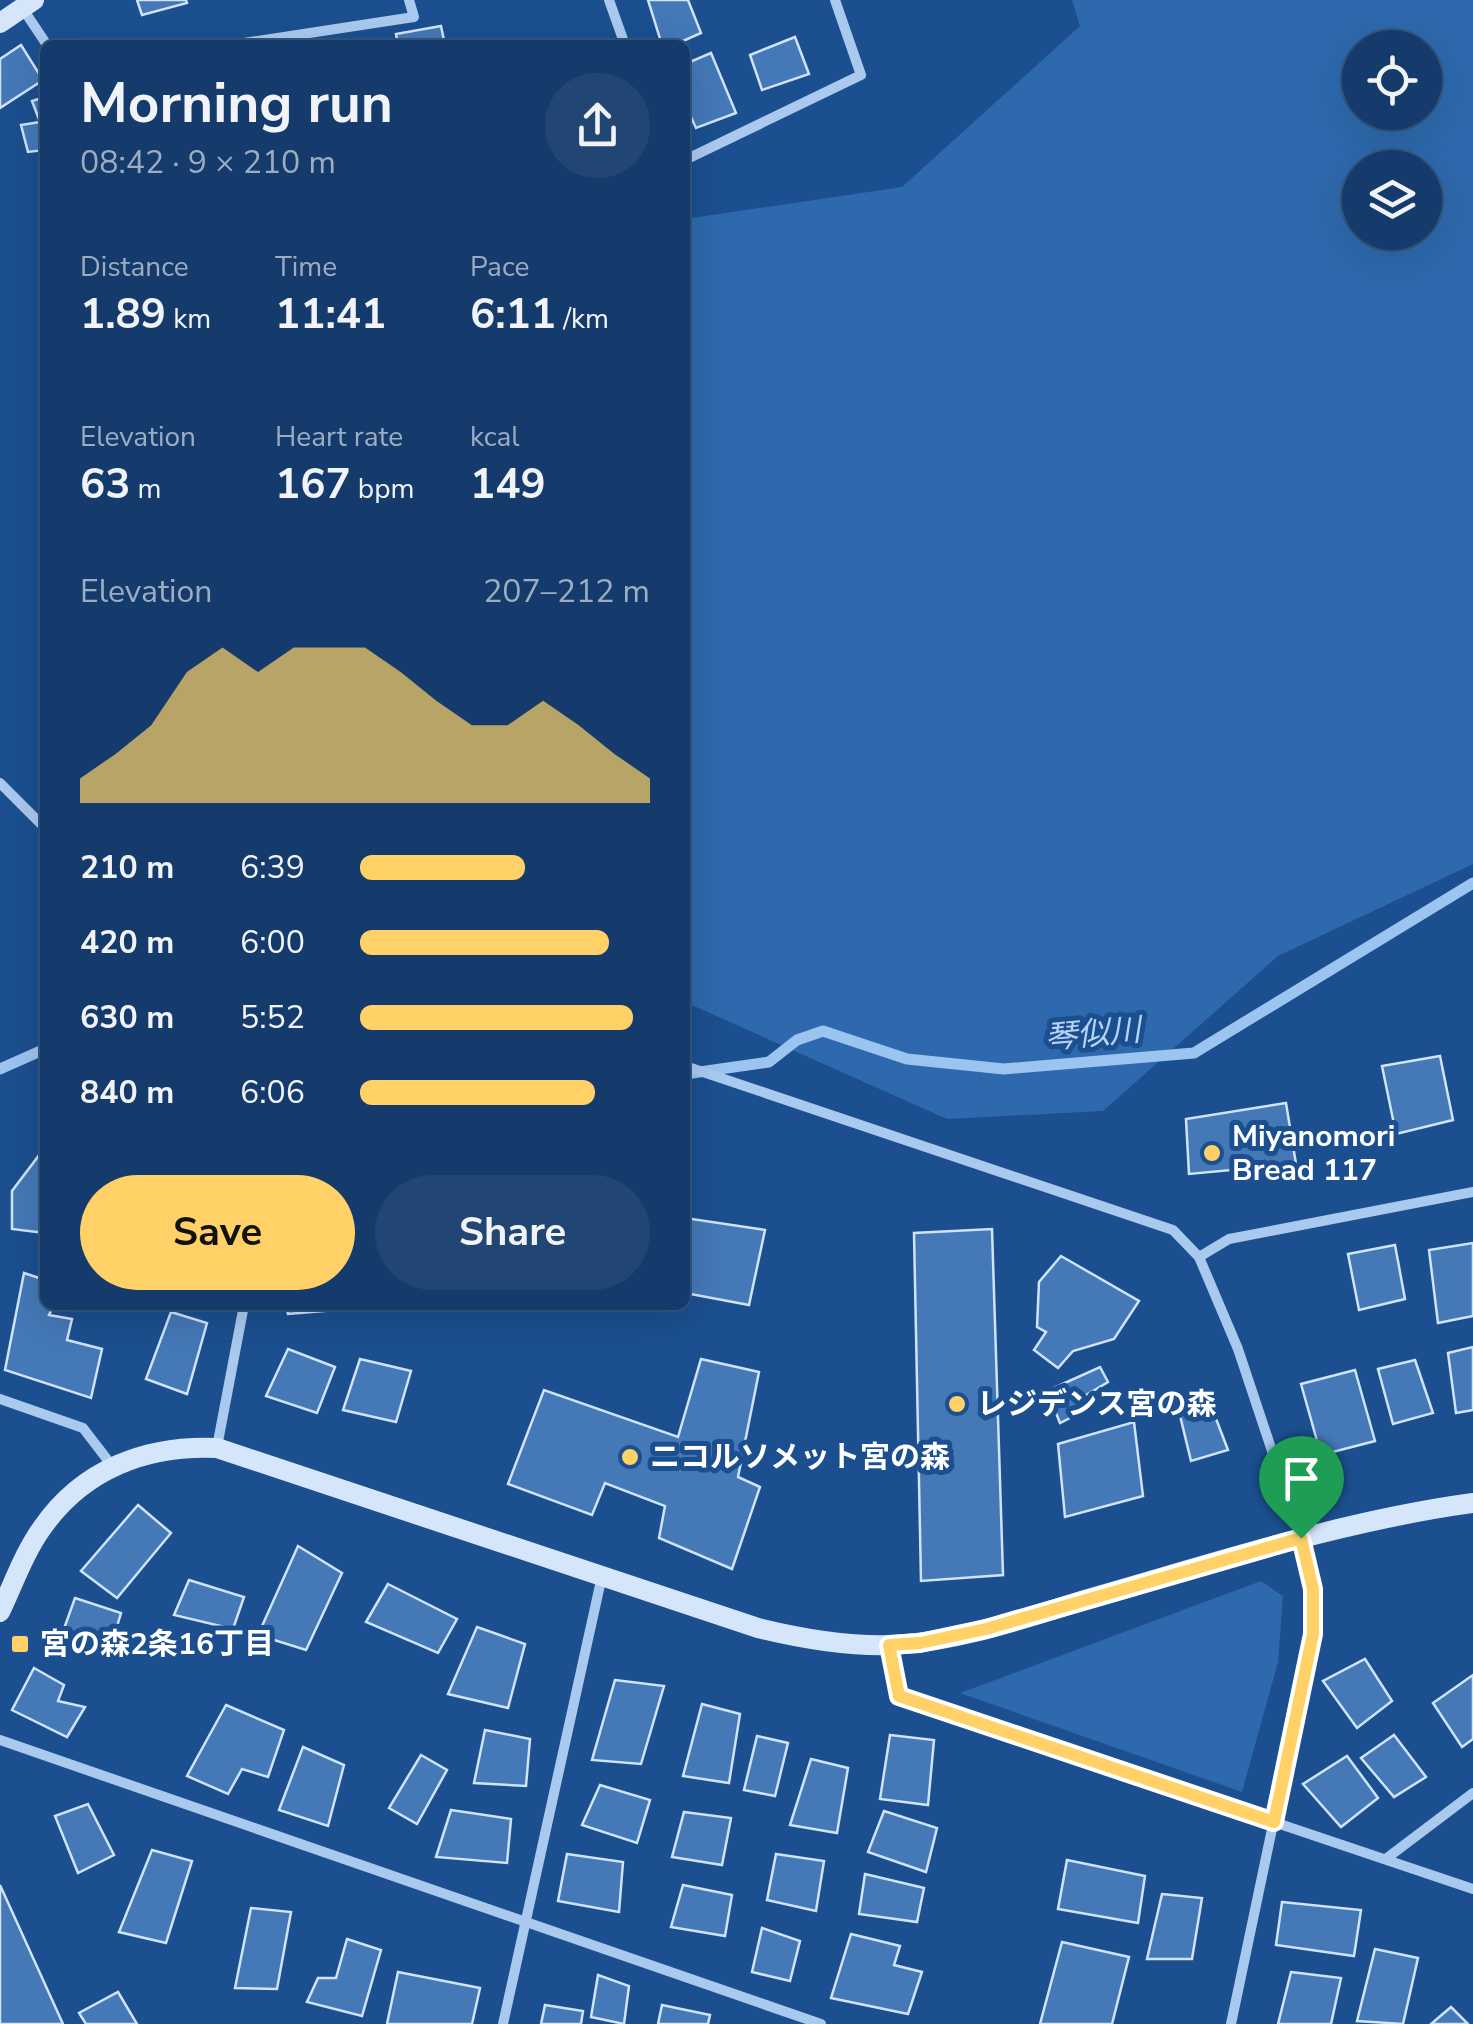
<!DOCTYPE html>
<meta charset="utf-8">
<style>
body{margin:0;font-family:"Nunito Sans","Noto Sans JP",sans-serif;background:#214673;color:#f1f3f6;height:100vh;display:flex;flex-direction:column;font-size:38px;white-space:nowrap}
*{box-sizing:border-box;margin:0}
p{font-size:32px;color:#9dadc1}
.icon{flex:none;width:55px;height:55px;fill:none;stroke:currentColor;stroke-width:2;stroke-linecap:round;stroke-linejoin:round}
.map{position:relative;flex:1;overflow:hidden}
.details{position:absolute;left:40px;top:40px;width:650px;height:1270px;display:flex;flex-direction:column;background:#143b6b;border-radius:15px;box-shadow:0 10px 40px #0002,0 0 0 2px #33557e}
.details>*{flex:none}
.controls{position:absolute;left:1342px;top:30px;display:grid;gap:20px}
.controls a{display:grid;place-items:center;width:100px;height:100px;border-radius:50%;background:#143b6b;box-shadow:0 10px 40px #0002,0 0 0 2px #33557e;font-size:50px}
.pin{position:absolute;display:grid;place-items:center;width:85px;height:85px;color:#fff;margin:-102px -42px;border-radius:50% 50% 50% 0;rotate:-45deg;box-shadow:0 0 10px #0007}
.pin .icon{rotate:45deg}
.round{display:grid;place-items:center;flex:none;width:105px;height:105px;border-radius:52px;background:#214673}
.summary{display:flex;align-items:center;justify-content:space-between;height:170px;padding:0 40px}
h1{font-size:55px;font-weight:700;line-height:75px}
.stats{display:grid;grid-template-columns:repeat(3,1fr);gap:15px;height:170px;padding:10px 40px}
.stats div{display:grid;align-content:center}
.stats b{font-size:42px;font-weight:700}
.stats small{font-size:28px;font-weight:400}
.stats p{font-size:28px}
.chart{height:280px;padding:20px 40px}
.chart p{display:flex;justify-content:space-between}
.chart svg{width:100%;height:180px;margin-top:10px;fill:#ffd166;opacity:.7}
.cta{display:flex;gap:20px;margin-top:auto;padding:20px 40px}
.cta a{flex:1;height:115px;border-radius:60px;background:#ffd166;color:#111;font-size:40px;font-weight:700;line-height:115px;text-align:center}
.cta a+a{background:#214673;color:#f1f3f6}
ul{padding:0 40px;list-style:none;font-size:32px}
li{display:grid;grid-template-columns:160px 120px 1fr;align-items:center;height:75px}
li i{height:25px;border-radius:12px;background:#ffd166}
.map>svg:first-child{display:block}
</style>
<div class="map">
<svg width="1473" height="2024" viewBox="0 0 1473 2024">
<rect width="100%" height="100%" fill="#1b4f8f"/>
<g fill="#2e69ad" fill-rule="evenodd">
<path d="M1072,0H1473V864L1278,956L1103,1111L947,1119L685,1002V219L902,187L1080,26ZM1360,48H1425V112H1360ZM1360,168H1425V232H1360Z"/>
<path d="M1261,1581L1283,1596L1278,1662L1242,1792L960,1693Z"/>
</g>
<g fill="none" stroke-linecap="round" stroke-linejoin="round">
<g stroke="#9cc4f0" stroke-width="11">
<path d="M0,1069L45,1049"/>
<path d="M685,1074L769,1062L797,1040L823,1031L907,1059L1004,1069L1194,1053L1473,883"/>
</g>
</g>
<g fill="#4478b7" stroke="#cfe3fa" stroke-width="2.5">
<path d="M137,0H186L187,3L142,15Z"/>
<path d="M648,0H688L701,33L674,45H662Z"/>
<path d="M441,26L445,45H398L396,34Z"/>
<path d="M795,37L809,74L762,90L750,55Z"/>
<path d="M21,45L43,80L0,108V59Z"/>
<path d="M711,53L736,113L696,128L685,104V64Z"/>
<path d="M45,97V150L28,152L21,125L40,122L32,101Z"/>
<path d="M1440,1056L1453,1120L1396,1134L1382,1066Z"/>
<path d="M1286,1103L1296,1164L1189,1174L1186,1119Z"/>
<path d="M40,1154L45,1155V1233L12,1229V1191Z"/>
<path d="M685,1218L765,1230L749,1305L685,1293Z"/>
<path d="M992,1229L1003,1575L921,1581L914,1233Z"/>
<path d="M1473,1243V1316L1438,1323L1429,1250Z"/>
<path d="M1395,1245L1405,1299L1359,1310L1348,1254Z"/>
<path d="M1061,1256L1139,1301L1114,1339L1073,1351L1058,1368L1034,1350L1046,1332L1037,1327L1039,1282Z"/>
<path d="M24,1273L45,1280V1305H54L49,1315L72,1319L67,1340L102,1349L91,1398L5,1370Z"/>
<path d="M286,1305H334L335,1310L288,1314Z"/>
<path d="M171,1312L207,1323L187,1394L146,1379Z"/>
<path d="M1473,1347V1410L1456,1413L1448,1353Z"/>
<path d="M288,1349L335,1367L317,1413L266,1396Z"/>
<path d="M360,1359L411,1371L396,1422L343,1410Z"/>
<path d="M701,1359L759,1372L738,1477L760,1487L732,1569L659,1538L665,1506L605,1483L592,1515L508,1484L544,1390L678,1437Z"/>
<path d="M1415,1360L1433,1413L1393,1424L1378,1369Z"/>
<path d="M1100,1367L1108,1382L1083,1397L1090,1408L1060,1423L1047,1391Z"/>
<path d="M1355,1370L1375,1441L1321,1455L1301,1384Z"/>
<path d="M1205,1390L1228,1450L1191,1461L1176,1399Z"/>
<path d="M1134,1422L1143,1496L1065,1517L1058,1444Z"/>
<path d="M138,1505L171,1533L117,1598L81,1571Z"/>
<path d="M298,1546L342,1573L306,1650L258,1635Z"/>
<path d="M189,1580L244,1597L233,1629L174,1615Z"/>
<path d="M388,1584L457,1619L438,1653L366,1622Z"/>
<path d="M75,1598L121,1613L109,1653L61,1637Z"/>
<path d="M477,1627L525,1644L508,1708L448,1694Z"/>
<path d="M1365,1659L1392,1701L1357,1728L1323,1681Z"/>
<path d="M34,1668L64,1685L58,1701L85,1707L67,1737L12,1710Z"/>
<path d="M1473,1675V1739L1462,1747L1433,1703Z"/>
<path d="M615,1680L664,1686L641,1764L592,1760Z"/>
<path d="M702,1704L740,1714L729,1783L683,1776Z"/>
<path d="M226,1705L284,1730L268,1777L242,1769L228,1794L187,1776Z"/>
<path d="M485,1730L530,1739L526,1786L474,1783Z"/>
<path d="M890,1735L934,1740L928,1805L880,1799Z"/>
<path d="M1394,1735L1426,1777L1394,1797L1361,1758Z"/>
<path d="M757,1736L788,1743L775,1796L744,1790Z"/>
<path d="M303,1747L344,1765L328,1826L279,1810Z"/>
<path d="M421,1755L447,1770L417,1824L389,1808Z"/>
<path d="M1347,1756L1378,1798L1341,1827L1303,1784Z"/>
<path d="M811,1759L848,1768L837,1833L790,1825Z"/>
<path d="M600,1785L650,1800L637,1843L582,1825Z"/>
<path d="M88,1804L114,1855L78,1873L55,1816Z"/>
<path d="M451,1810L511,1819L507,1863L436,1857Z"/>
<path d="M884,1811L937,1828L926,1872L868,1852Z"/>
<path d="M684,1812L731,1818L722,1865L672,1857Z"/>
<path d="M152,1850L192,1861L166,1943L119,1932Z"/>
<path d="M567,1854L623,1862L619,1912L558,1901Z"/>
<path d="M776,1854L824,1861L816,1911L767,1900Z"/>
<path d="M1067,1860L1145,1876L1138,1923L1058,1909Z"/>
<path d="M865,1874L924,1888L917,1922L859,1914Z"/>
<path d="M0,1885L63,2024H0Z"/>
<path d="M683,1885L732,1895L725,1936L671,1927Z"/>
<path d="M1162,1894L1202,1898L1192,1959H1147Z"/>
<path d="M1282,1902L1361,1910L1354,1956L1276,1945Z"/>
<path d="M251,1908L291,1912L277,1989L235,1988Z"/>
<path d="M762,1928L800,1941L790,1981L752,1972Z"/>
<path d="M851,1934L900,1946L894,1965L922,1972L908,2014L831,1998Z"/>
<path d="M347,1939L381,1950L362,2016L307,2002L318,1978H336Z"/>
<path d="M1062,1942L1129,1957L1112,2024H1040Z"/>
<path d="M1375,1949L1418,1958L1403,2024L1357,2021Z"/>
<path d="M398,1972L480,1988L472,2024H387Z"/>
<path d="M1291,1972L1341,1978L1331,2024H1278Z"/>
<path d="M598,1975L629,1986L624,2024L591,2017Z"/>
<path d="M118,1992L137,2024H86L79,2013Z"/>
<path d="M545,2005L583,2011L581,2024H541Z"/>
<path d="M662,2005L710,2015L708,2024H658Z"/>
<path d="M1451,2007L1468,2024H1431Z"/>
</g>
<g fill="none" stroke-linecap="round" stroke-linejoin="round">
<g stroke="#a9c9ee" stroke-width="10">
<path d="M609,0L625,45"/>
<path d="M23,9L47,45"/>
<path d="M231,45L414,17L409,0"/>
<path d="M685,160L861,75L835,0"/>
<path d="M0,783L45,828"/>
<path d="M685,1066L1173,1230L1199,1257L1238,1349L1301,1538L1313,1589V1634L1231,2024"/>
<path d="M1199,1257L1229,1239L1473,1192"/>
<path d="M0,1399L83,1428L113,1467"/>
<path d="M217,1447L244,1305"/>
<path d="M889,1645L899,1696L1473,1889"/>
<path d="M0,1740L821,2024"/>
<path d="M1387,1858L1473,1793"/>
<path d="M503,2024L602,1576"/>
</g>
<g stroke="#d6e6fa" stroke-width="20">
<path d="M0,23L34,0"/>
<path d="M0,1612C13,1585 24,1553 42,1528C83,1469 146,1445 217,1448L758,1628C803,1639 848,1647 894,1645C960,1641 1025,1618 1088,1599C1215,1563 1341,1521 1473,1503"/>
</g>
</g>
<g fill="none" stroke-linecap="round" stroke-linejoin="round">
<g stroke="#fff" stroke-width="20">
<path id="route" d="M1301,1538L1313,1589V1634L1274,1822L899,1696L889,1645L920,1643L986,1629Z"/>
</g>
<use href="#route" stroke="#ffd166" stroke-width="12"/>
</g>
<g fill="#ffd166" stroke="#1b4f8f" stroke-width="4">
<circle cx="1212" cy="1153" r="10"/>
<circle cx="957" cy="1404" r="10"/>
<circle cx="630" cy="1457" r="10"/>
<rect x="10" y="1634" width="20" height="20" rx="5"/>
</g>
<g text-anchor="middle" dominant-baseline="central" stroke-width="10" stroke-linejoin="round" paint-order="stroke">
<g font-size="30" font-weight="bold" fill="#fff" stroke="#1b4f8f" text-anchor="start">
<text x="1232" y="1136">Miyanomori<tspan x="1232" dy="34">Bread 117</tspan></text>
<text x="977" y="1404">レジデンス宮の森</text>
<text x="650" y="1457">ニコルソメット宮の森</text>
<text x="40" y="1644">宮の森2条16丁目</text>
</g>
<g font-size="32" font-style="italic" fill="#b5d3f5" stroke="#1b4f8f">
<text transform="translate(1093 1034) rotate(-5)">琴似川</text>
</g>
</g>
</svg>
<div class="controls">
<a><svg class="icon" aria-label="locate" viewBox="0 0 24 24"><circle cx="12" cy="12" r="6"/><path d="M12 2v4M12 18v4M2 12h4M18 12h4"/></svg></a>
<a><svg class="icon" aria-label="layers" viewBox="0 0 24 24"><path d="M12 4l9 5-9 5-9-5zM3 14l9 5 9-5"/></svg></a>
</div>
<div class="pin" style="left:1301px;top:1538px;background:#1e9e55"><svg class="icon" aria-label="arrive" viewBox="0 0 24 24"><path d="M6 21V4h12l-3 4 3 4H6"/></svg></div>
<section class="details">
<div class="summary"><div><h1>Morning run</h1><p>08:42 · 9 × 210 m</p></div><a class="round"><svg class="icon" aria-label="share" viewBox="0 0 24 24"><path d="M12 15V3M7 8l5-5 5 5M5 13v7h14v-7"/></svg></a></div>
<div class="stats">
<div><p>Distance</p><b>1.89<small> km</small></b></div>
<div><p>Time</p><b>11:41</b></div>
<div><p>Pace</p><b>6:11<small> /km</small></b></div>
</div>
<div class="stats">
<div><p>Elevation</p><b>63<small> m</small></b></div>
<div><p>Heart rate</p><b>167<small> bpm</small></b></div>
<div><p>kcal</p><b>149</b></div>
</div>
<div class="chart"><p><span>Elevation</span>207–212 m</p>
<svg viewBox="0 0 160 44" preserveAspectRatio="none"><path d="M0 44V38L10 32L20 25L30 12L40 6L50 12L60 6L70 6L80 6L90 12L100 19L110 25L120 25L130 19L140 25L150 32L160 38V44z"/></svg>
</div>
<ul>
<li><b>210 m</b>6:39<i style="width:57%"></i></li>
<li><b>420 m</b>6:00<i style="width:86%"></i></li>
<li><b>630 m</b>5:52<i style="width:94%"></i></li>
<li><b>840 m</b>6:06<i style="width:81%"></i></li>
</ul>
<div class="cta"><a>Save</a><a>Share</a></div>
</section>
</div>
